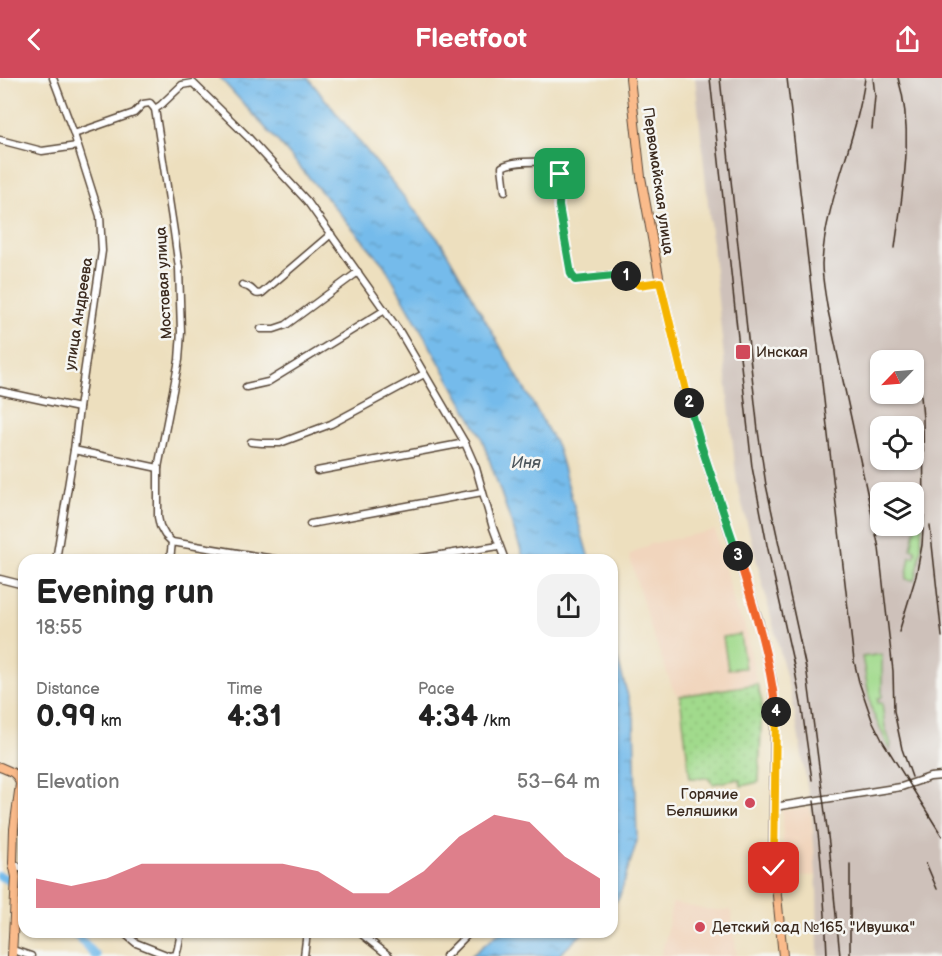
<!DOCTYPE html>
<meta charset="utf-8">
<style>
body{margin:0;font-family:"Balsamiq Sans",sans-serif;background:#f2f2f2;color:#222;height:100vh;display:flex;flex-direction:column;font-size:22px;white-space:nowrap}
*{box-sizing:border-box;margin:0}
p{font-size:20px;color:#767676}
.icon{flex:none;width:33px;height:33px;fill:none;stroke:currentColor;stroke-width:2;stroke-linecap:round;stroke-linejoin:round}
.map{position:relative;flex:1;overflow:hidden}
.side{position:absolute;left:18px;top:476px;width:600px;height:384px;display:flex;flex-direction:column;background:#fff;border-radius:18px;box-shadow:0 2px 4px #0004}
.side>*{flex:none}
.needle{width:39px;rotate:245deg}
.tools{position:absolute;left:870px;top:272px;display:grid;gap:12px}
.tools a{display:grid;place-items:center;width:54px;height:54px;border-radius:12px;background:#fff;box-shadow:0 2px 4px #0004;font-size:30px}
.pin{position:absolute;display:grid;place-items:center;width:51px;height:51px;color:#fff;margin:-26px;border-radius:12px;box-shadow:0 3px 9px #0006}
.km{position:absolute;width:30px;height:30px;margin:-15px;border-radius:50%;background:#222;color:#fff;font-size:16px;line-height:30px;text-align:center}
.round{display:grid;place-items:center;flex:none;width:63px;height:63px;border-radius:18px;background:#f2f2f2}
.summary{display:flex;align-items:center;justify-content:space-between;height:102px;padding:0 18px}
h1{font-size:33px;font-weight:600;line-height:45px}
.metrics{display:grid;grid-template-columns:repeat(3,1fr);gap:9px;height:102px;padding:6px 18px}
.metrics div{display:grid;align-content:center}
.metrics b{font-size:30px;font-weight:600}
.metrics small{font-size:16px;font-weight:400}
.metrics p{font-size:16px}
.chart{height:168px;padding:12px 18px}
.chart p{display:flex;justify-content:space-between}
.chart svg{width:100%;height:108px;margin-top:6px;fill:#d1495b;opacity:.7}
header{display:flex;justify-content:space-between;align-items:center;height:78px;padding:0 18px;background:#d1495b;color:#fff;font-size:27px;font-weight:600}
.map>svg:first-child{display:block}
</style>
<header><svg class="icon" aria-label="back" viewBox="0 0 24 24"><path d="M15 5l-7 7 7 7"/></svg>Fleetfoot<svg class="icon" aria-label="share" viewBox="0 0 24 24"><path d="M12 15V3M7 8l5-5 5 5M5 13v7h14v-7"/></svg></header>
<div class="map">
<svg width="942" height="878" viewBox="0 0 942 878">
<defs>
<pattern id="park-dots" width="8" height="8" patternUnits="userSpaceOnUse" patternTransform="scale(1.5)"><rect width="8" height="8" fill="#a1da8c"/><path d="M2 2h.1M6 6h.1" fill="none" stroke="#8cbb78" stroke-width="1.8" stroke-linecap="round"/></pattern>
<pattern id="water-ripples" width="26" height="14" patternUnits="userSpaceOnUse" patternTransform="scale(1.5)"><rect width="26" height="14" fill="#74bbeb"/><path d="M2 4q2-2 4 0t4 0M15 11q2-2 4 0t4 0" fill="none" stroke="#6098be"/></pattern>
</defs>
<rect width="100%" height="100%" fill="#f6f6f2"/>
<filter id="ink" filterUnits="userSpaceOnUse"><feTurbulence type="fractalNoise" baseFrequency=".0167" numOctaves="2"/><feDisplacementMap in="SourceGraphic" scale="12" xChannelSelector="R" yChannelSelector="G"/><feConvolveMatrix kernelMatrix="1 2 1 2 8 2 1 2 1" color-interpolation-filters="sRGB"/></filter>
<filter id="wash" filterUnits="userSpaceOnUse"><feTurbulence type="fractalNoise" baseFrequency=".008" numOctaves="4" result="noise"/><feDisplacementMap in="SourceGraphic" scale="24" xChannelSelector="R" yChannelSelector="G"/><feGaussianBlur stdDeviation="1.35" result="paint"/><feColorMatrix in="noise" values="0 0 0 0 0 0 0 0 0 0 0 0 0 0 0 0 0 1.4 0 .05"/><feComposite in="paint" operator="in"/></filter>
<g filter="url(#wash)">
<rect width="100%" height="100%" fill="#eddfbe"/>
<g fill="#f1d5bd">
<path d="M715,452L736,534L744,545L757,606L679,618L673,611L651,551L629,477L650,466Z"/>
<path d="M810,730L816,797L784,800L782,732Z"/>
<path d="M672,825L709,832H731L737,878H660L665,863Z"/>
</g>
<path fill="#cec1ba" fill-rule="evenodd" d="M695,0H942V878H818L817,812L812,737L793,625L737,406ZM880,282H914V315H880ZM880,348H914V381H880ZM880,414H914V447H880Z"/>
<g fill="#a1da8c" stroke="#6e8255" stroke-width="1.5">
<path d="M922,438L921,473L916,499L914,502L906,501L910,478L914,479L916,475L915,472L911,470L917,444Z"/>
<path d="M740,556L745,590L728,591L723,559Z"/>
<path d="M882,576V619L878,620V625H882L885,649L891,666L890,672L872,633L862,579Z"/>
</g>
<path fill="url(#park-dots)" stroke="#6e8255" stroke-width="1.5" d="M757,606L762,624L759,704L741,708L740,701L713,706L708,700H690L680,618Z"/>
<g fill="url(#water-ripples)" stroke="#587284" stroke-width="1.5">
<path d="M220,0H308L442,166L557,368L589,481H524L481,358L384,187L281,67Z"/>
<path d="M612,562L634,639L637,763L619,820L612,827Z"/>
<path d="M500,854H584L558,878H471Z"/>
</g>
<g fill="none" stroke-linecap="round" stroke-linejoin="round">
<g stroke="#74bbeb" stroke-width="9">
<path d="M0,798L24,809"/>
<path d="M74,854L96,878"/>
</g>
</g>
</g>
<g filter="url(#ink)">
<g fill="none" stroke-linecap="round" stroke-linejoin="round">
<g stroke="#564536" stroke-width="9">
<g id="minor">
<path d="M53,0L74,56L100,138L102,173L79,330L74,372L56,482"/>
<path d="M155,31L174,154L179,190L181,254L179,282L158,390V439L160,448L165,457L172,464L170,482"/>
<path d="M74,56L134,35L143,26L150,25L155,31L161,27L182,7L193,5L247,58L307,123L400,254L465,365L476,390L493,450L505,482"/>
<path d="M0,62L42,73L77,68"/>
<path d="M505,113L502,89C514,82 539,84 553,83L560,91L559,128L571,196L575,202L624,197L639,207L660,204"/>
<path d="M242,207C244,208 246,208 248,209C255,212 254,218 262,215L331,156"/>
<path d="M261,251H274L286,247L358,194"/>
<path d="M246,309L268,304L385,232"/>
<path d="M0,313L79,330"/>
<path d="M251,364L262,365H280L331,346L424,296"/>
<path d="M74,372L158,390"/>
<path d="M317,393L465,365"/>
<path d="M310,446L482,414"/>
<path d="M172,464L280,482"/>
<path d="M409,482L499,468"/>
<path d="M0,501L24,507"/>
<path d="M18,699L24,685"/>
<path d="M774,729L901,709L930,699L942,698"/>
<path d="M13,785L24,792"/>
<path d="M123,854L136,865L169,878"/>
<path d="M359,854L389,878"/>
<path d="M13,872L31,878"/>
<path d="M169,878L176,877L178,870L181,854"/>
<path d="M304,878L307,854"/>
<path d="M446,878L470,854"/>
</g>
</g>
<g stroke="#564536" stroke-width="10">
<g id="major">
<path d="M630,0L641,99L660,204L686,313L701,367L758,541L772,603L775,633L773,777L783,878"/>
<path d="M0,689C10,693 18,695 20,706L14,751L13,785L16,799L12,878"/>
</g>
</g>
<use href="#minor" stroke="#fff" stroke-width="6"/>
<use href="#major" stroke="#fabb8b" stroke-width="8"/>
<g stroke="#3b2a1e" stroke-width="1.5">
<path d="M710,0L752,389L767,467L794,588L802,631L812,702"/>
<path d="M720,0L758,353L766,407L807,595L829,766L840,878"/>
<path d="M787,0L854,583L859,604L872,642L882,662L942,758"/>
<path d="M865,0C857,63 825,122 822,186C822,200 825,214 827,228L879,470L893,593L894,633L902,671L912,699"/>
<path d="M872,51L875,18L873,0"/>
<path d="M895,170C902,114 915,55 898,0"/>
<path d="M930,448L942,559"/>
<path d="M899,554L916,498L922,467L924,436L923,340L920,307L917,285"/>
<path d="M814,723C821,774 825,826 827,878"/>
<path d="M926,785L937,811"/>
<path d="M850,878V786"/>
</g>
</g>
</g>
<g fill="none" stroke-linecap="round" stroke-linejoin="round" filter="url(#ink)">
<g stroke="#fff" stroke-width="12">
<path id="split-1" d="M560,96L559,128L571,196L575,202L624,197L626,198"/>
</g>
<g stroke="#fff" stroke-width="12">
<path id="split-2" d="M626,198L639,207L660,204L689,325"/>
</g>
<g stroke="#fff" stroke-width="12">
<path id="split-3" d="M689,325L701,367L738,478"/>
</g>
<g stroke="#fff" stroke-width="12">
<path id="split-4" d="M738,478C754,529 770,580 776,634"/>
</g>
<g stroke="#fff" stroke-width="12">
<path id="split-5" d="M774,790L776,634"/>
</g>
<use href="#split-1" stroke="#22a559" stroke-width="8"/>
<use href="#split-2" stroke="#f5b400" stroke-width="8"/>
<use href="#split-3" stroke="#22a559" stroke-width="8"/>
<use href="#split-4" stroke="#f0652b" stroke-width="8"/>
<use href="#split-5" stroke="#f5b400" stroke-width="8"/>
</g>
<g fill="#d1495b" stroke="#f6f6f2" stroke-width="2">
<rect x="735" y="266" width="16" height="16" rx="3"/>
<circle cx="750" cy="725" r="6"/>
<circle cx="700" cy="849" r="6"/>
</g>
<g text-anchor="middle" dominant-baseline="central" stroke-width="5" stroke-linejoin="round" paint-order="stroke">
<g font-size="15" fill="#3b2a1e" stroke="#f6f6f2">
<text transform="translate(658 103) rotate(82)">Первомайская улица</text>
<text transform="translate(164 205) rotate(-93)">Мостовая улица</text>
<text transform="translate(79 236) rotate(-81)">улица Андреева</text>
</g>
<g font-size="15" fill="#3b2a1e" stroke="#f6f6f2" text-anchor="start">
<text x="756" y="274">Инская</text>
<text x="738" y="716" text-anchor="end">Горячие<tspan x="738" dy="17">Беляшики</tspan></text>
<text x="712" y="849">Детский сад №165, "Ивушка"</text>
</g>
<g font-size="16" font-style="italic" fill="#4c565c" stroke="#f6f6f2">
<text x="526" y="385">Иня</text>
</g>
</g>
</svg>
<div class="tools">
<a><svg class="needle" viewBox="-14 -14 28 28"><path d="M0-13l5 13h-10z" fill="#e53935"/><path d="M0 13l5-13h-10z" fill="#767676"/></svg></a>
<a><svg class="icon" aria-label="locate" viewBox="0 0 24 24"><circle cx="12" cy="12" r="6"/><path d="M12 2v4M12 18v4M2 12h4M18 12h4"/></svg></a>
<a><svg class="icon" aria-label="layers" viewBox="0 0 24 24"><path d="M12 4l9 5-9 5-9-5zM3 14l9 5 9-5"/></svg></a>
</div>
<div class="pin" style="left:560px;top:96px;background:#1e9e55"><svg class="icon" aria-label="arrive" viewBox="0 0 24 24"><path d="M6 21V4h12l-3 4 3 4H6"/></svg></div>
<div class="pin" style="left:774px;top:790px;background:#d93025"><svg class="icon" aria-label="check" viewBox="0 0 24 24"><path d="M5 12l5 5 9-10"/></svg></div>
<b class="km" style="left:626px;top:198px">1</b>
<b class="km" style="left:689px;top:325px">2</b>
<b class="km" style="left:738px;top:478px">3</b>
<b class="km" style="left:776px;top:634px">4</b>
<section class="side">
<div class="summary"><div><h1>Evening run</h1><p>18:55</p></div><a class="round"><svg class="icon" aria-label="share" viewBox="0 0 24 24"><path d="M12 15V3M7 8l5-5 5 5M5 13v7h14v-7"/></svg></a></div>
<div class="metrics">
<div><p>Distance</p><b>0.99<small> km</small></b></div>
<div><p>Time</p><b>4:31</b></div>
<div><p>Pace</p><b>4:34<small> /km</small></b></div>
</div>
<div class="chart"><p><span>Elevation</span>53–64 m</p>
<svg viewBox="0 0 160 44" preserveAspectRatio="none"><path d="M0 44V32L10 35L20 32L30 26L40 26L50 26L60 26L70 26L80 29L90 38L100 38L110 29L120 15L130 6L140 9L150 23L160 32V44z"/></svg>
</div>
</section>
</div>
